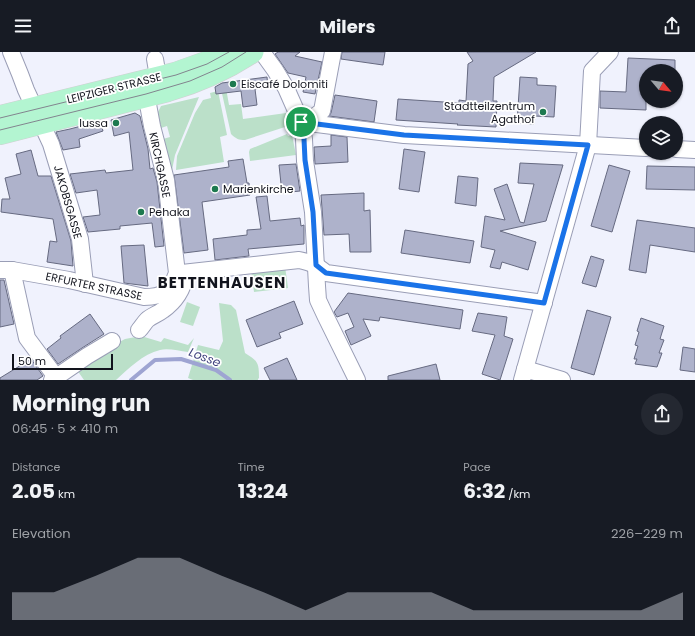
<!DOCTYPE html>
<meta charset="utf-8">
<style>
body{margin:0;font-family:Poppins,sans-serif;background:#242831;color:#f1f3f6;height:100vh;display:flex;flex-direction:column;font-size:15px;white-space:nowrap}
*{box-sizing:border-box;margin:0}
p{font-size:13px;color:#9ea1a6}
.icon{flex:none;width:22px;height:22px;fill:none;stroke:currentColor;stroke-width:2;stroke-linecap:round;stroke-linejoin:round}
.map{position:relative;height:328px;overflow:hidden}
.panel{display:flex;flex-direction:column;background:#171b24;flex:1}
.panel>*{flex:none}
.needle{width:26px;rotate:119deg}
.controls{position:absolute;left:639px;top:12px;display:grid;gap:8px}
.controls a{display:grid;place-items:center;width:44px;height:44px;border-radius:50%;background:#171b24;box-shadow:0 1px 3px #0004;font-size:20px}
.scale{position:absolute;left:12px;bottom:10px;width:101px;box-sizing:border-box;padding-left:4px;border:2px solid #12141d;border-top:0;font-size:11px;line-height:14px;white-space:nowrap;color:#12141d;-webkit-text-stroke:3px #fff;paint-order:stroke}
.pin{position:absolute;display:grid;place-items:center;width:34px;height:34px;color:#fff;margin:-17px;border:2px solid #fff;border-radius:50%;box-shadow:0 1px 4px #0007}
.round{display:grid;place-items:center;flex:none;width:42px;height:42px;border-radius:21px;background:#242831}
.summary{display:flex;align-items:center;justify-content:space-between;height:68px;padding:0 12px}
h1{font-size:22px;font-weight:700;line-height:30px}
.metrics{display:grid;grid-template-columns:repeat(3,1fr);gap:6px;height:68px;padding:4px 12px}
.metrics div{display:grid;align-content:center}
.metrics b{font-size:20px;font-weight:700}
.metrics small{font-size:11px;font-weight:400}
.metrics p{font-size:11px}
.chart{height:112px;padding:8px 12px}
.chart p{display:flex;justify-content:space-between}
.chart svg{width:100%;height:72px;margin-top:4px;fill:#8c9099;opacity:.7}
header{display:flex;justify-content:space-between;align-items:center;height:52px;padding:0 12px;background:#171b24;font-size:18px;font-weight:700}
.map>svg:first-child{display:block}
</style>
<header><svg class="icon" aria-label="menu" viewBox="0 0 24 24"><path d="M4 6h16M4 12h16M4 18h16"/></svg>Milers<svg class="icon" aria-label="share" viewBox="0 0 24 24"><path d="M12 15V3M7 8l5-5 5 5M5 13v7h14v-7"/></svg></header>
<div class="map">
<svg width="695" height="328" viewBox="0 0 695 328">
<rect width="100%" height="100%" fill="#f0f2fd"/>
<g fill="#bbe0c9">
<path d="M226,36L229,53L241,52L243,67L286,61L289,70L285,72V75L245,88C239,88 236,87 231,82L221,37Z"/>
<path d="M218,39L227,83L220,85L224,110L176,118L177,104L195,61L203,48L211,46L210,41Z"/>
<path d="M199,45L175,103L172,118H170L163,87L170,85L167,74L161,76L158,60L161,54Z"/>
<path d="M287,82L288,84L292,83L296,103L250,109L249,100L250,97Z"/>
<path d="M285,214L288,236L254,240L251,218Z"/>
<path d="M187,250L200,255L193,274L180,270Z"/>
<path d="M219,251L231,253L236,258L245,301C258,309 259,311 259,326L258,327V328H193L188,326L198,293L219,298L223,289Z"/>
<path d="M141,284L161,290L164,286L188,293L194,286L188,300C179,299 168,296 160,298C143,302 128,317 116,328H84L77,318L110,295L125,287Z"/>
</g>
<g fill="none" stroke-linecap="round" stroke-linejoin="round">
<path stroke="#9ea4d2" stroke-width="4" d="M131,328L155,308L181,307L216,318L230,328"/>
</g>
<g fill="#aeb2cb" stroke="#666a81">
<path d="M278,0H300L295,4L322,10L315,42L303,40L306,25L288,21L275,2Z"/>
<path d="M342,0H385L383,13L341,7Z"/>
<path d="M467,0H536L494,25L493,49H497L496,75L457,73L458,72L396,68L398,47L459,51V48L466,49L468,12L473,9Z"/>
<path d="M628,6L675,8V19H646V58L600,56V39L626,40Z"/>
<path d="M267,25L268,35L255,37L257,53L243,55L241,39L216,42L215,35L222,31Z"/>
<path d="M520,25L537,26V33L556,34L554,65L535,64L534,72L517,71Z"/>
<path d="M335,43L377,49L374,70L329,64L331,61Z"/>
<path d="M135,61L140,64L148,97L150,117L153,116L157,130L164,194L155,195L152,171L120,174V177L88,180L83,165L100,163L97,138L76,141L70,122L105,118L106,121L133,118L129,80L114,84L111,68Z"/>
<path d="M100,69L103,79L79,87L80,95L63,98L56,80L70,77Z"/>
<path d="M331,83L347,85L348,110L315,112L314,95L331,94Z"/>
<path d="M404,97L425,100L419,140L399,137Z"/>
<path d="M31,98L38,124H51L71,189L73,214L47,210L50,189L57,190L53,167L1,160L2,147H10L5,126L21,122L16,102Z"/>
<path d="M243,107L247,131H249L250,143L202,150L208,198L184,201L174,123L229,115L228,109Z"/>
<path d="M520,111L563,113L546,169L500,179L536,190L528,218L502,210L500,217L490,215L495,198L481,195L485,164L505,168L494,137L507,132L520,170L524,171L534,132L518,131Z"/>
<path d="M296,112L300,139L282,141L279,113Z"/>
<path d="M609,113L630,119L612,180L591,174Z"/>
<path d="M647,114L695,115V138L646,137Z"/>
<path d="M458,124L478,126L476,154L455,151Z"/>
<path d="M364,141V159L370,158L371,200H350L349,182L324,183L321,143Z"/>
<path d="M267,144L270,169L300,166L301,174L304,173V192L248,197L249,204L215,208L213,187L247,183V178L261,177L256,145Z"/>
<path d="M637,168L695,176V200L650,193L646,221L629,218Z"/>
<path d="M405,178L474,189L470,211L401,201Z"/>
<path d="M144,193L148,234L124,231L121,194Z"/>
<path d="M591,204L604,208L596,235L582,231Z"/>
<path d="M0,228H4L14,272L0,275Z"/>
<path d="M348,241L463,258L460,277L380,265L379,269L363,267L371,284L351,293L345,279L354,275L348,261L337,265L334,260Z"/>
<path d="M294,249L303,272L279,281L281,286L257,295L246,268Z"/>
<path d="M587,258L611,265L594,323L571,316Z"/>
<path d="M478,261L507,265L504,284L513,287L500,328L482,322L495,283L472,279Z"/>
<path d="M90,262L104,282L82,296L58,312L47,297L61,286L60,284Z"/>
<path d="M641,266L664,274L660,287L664,288L659,301H662L657,315L635,312L637,307H634L638,294L635,293L639,280L637,279Z"/>
<path d="M683,295L695,297V320L680,318Z"/>
<path d="M287,306L297,328H270L264,316Z"/>
<path d="M31,307L43,324L37,328H0V326Z"/>
<path d="M436,312L440,328H388V324Z"/>
</g>
<g fill="none" stroke-linecap="round" stroke-linejoin="round">
<g stroke="#9a9eb6" stroke-width="18">
<g id="minor">
<path d="M11,0L20,22L26,38L51,92L80,187L85,232"/>
<path d="M262,0L275,18L286,36L301,70L304,87L305,109L313,160L317,234L318,248L325,263L357,328"/>
<path d="M155,7L158,25"/>
<path d="M301,70L404,83L646,96"/>
<path d="M301,70L314,65L322,59L333,0"/>
<path d="M676,97L695,98"/>
<path d="M0,218H12L69,228L144,245C164,245 170,240 177,221L166,128L152,74L147,47L144,34"/>
<path d="M12,218L27,286L56,325"/>
<path d="M182,221L299,208C313,211 316,213 326,221L544,251"/>
<path d="M139,278C142,275 144,271 147,268C151,264 158,262 163,258C176,249 183,237 186,222"/>
<path d="M525,317L562,328"/>
<path d="M52,328L87,304L112,289"/>
<path d="M522,328L588,93L592,19L610,0"/>
</g>
</g>
<g stroke="#d0d0d2" stroke-width="22">
<g id="major">
<path d="M0,64L175,21L206,10L225,0"/>
<path d="M0,82L168,39C199,30 226,18 253,0"/>
</g>
</g>
<use href="#minor" stroke="#fff" stroke-width="16"/>
<use href="#major" stroke="#b3f5d1" stroke-width="21"/>
<g stroke="#82848e" stroke-width="1">
<path d="M0,66L176,23L207,12L229,0"/>
<path d="M0,78L146,42L190,29L222,15L246,0"/>
</g>
</g>
<g fill="none" stroke-linecap="round" stroke-linejoin="round">
<g stroke="#fff" stroke-width="8">
<path id="route" d="M301,70L404,83L588,93L544,251L326,221L316,213L313,160L305,108L304,87Z"/>
</g>
<use href="#route" stroke="#1a73e8" stroke-width="5"/>
</g>
<g fill="#1d794f" stroke="#fff" stroke-width="1.5">
<circle cx="233" cy="32" r="4"/>
<circle cx="543" cy="60" r="4"/>
<circle cx="116" cy="71" r="4"/>
<circle cx="215" cy="137" r="4"/>
<circle cx="141" cy="160" r="4"/>
</g>
<g text-anchor="middle" dominant-baseline="central" stroke-width="3.5" stroke-linejoin="round" paint-order="stroke">
<g font-size="11" fill="#12141d" stroke="#fff" text-anchor="start">
<text x="241" y="32">Eiscafé Dolomiti</text>
<text x="535" y="54" text-anchor="end">Stadtteilzentrum<tspan x="535" dy="13">Agathof</tspan></text>
<text x="108" y="71" text-anchor="end">lussa</text>
<text x="223" y="137">Marienkirche</text>
<text x="149" y="160">Pehaka</text>
</g>
<g font-size="11" fill="#12141d" stroke="#fff">
<text transform="translate(114 36) rotate(-14)">LEIPZIGER STRASSE</text>
<text transform="translate(160 113) rotate(78)">KIRCHGASSE</text>
<text transform="translate(68 150) rotate(74)">JAKOBSGASSE</text>
<text transform="translate(94 234) rotate(12)">ERFURTER STRASSE</text>
</g>
<g font-size="12" font-style="italic" fill="#40437e" stroke="#fff">
<text transform="translate(205 305) rotate(21)">Losse</text>
</g>
<g font-size="15" font-weight="bold" letter-spacing="1" fill="#12141d" stroke="#fff">
<text x="222" y="230">BETTENHAUSEN</text>
</g>
</g>
</svg>
<div class="controls">
<a><svg class="needle" viewBox="-14 -14 28 28"><path d="M0-13l5 13h-10z" fill="#e53935"/><path d="M0 13l5-13h-10z" fill="#9ea1a6"/></svg></a>
<a><svg class="icon" aria-label="layers" viewBox="0 0 24 24"><path d="M12 4l9 5-9 5-9-5zM3 14l9 5 9-5"/></svg></a>
</div>
<div class="scale">50 m</div>
<div class="pin" style="left:301px;top:70px;background:#1e9e55"><svg class="icon" aria-label="arrive" viewBox="0 0 24 24"><path d="M6 21V4h12l-3 4 3 4H6"/></svg></div>
</div>
<section class="panel">
<div class="summary"><div><h1>Morning run</h1><p>06:45 · 5 × 410 m</p></div><a class="round"><svg class="icon" aria-label="share" viewBox="0 0 24 24"><path d="M12 15V3M7 8l5-5 5 5M5 13v7h14v-7"/></svg></a></div>
<div class="metrics">
<div><p>Distance</p><b>2.05<small> km</small></b></div>
<div><p>Time</p><b>13:24</b></div>
<div><p>Pace</p><b>6:32<small> /km</small></b></div>
</div>
<div class="chart"><p><span>Elevation</span>226–229 m</p>
<svg viewBox="0 0 160 44" preserveAspectRatio="none"><path d="M0 44V27L10 27L20 17L30 6L40 6L50 17L60 27L70 38L80 27L90 27L100 27L110 38L120 38L130 38L140 38L150 38L160 27V44z"/></svg>
</div>
</section>
